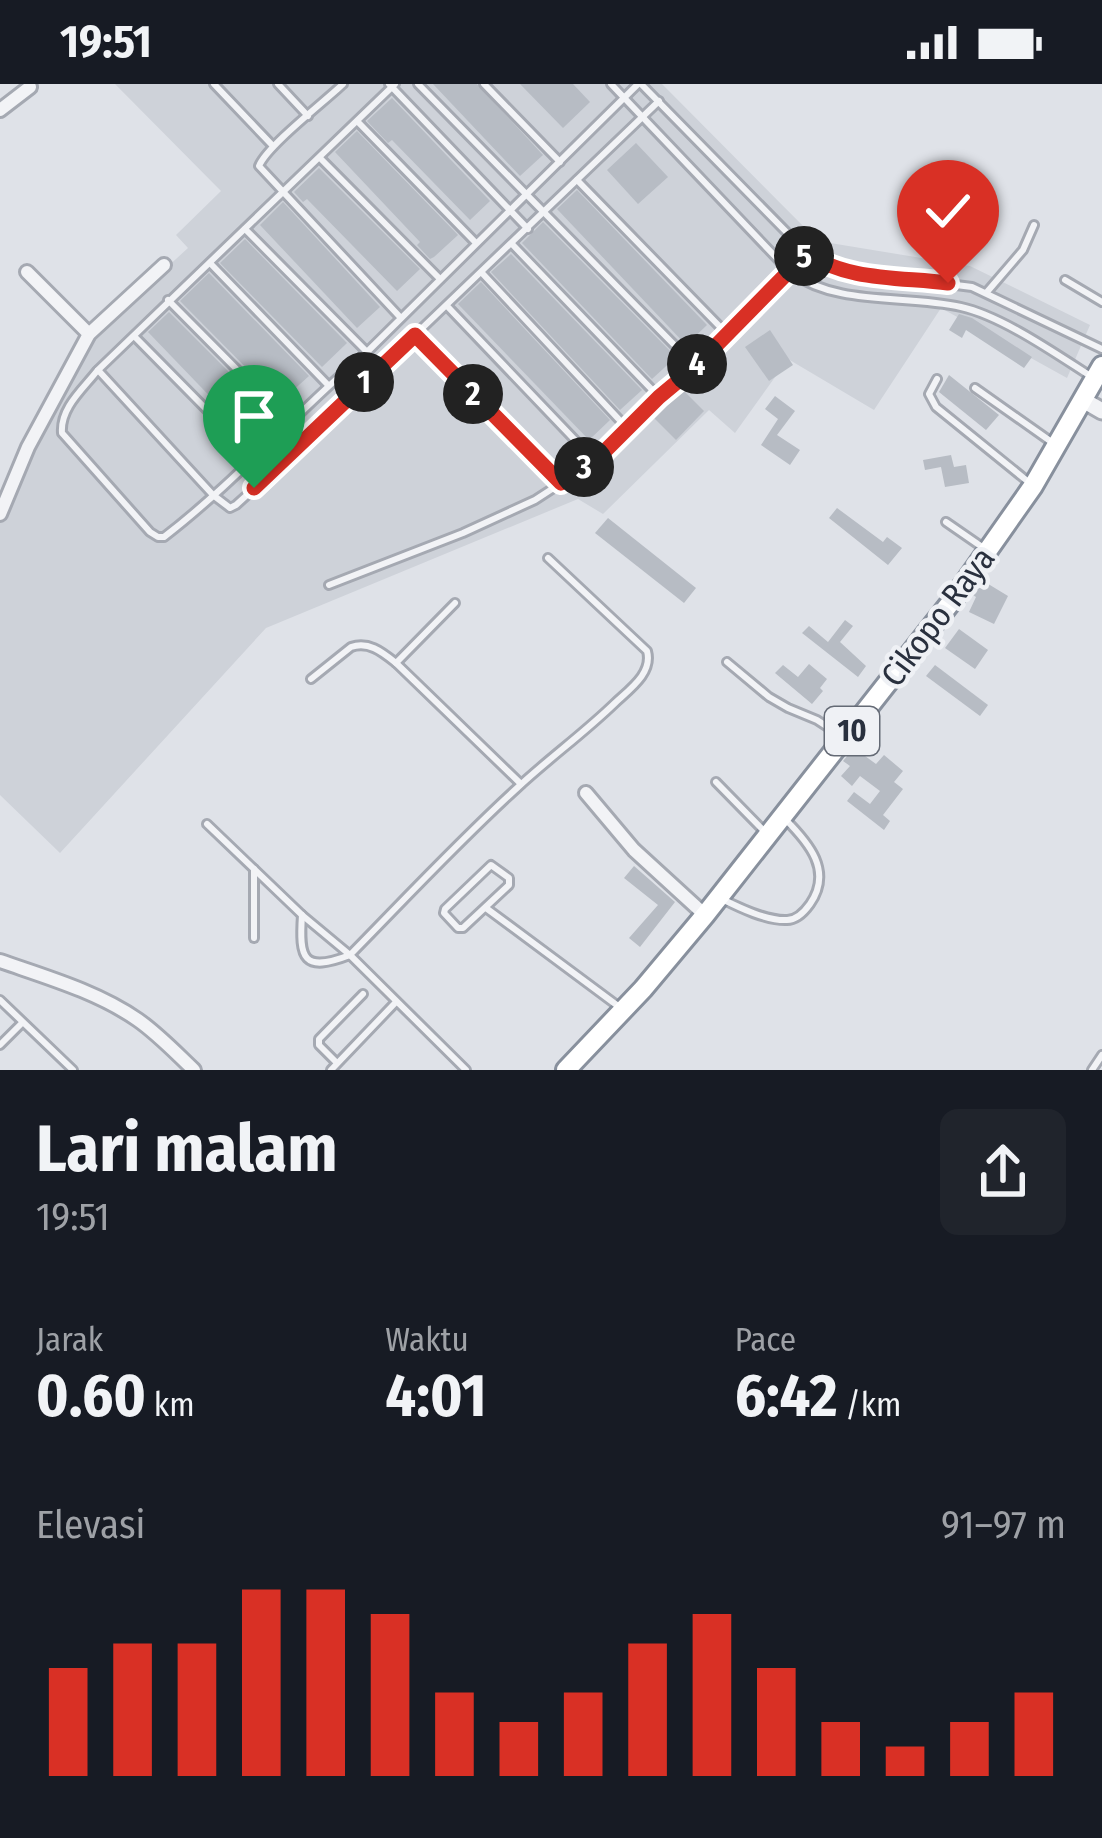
<!DOCTYPE html>
<html lang="id">
<meta charset="utf-8">
<style>
body{margin:0;font-family:"Fira Sans Condensed",sans-serif;background:#20242c;color:#f1f3f6;height:100vh;display:flex;flex-direction:column;font-size:45px;white-space:nowrap}
*{box-sizing:border-box;margin:0}
p{font-size:39px;color:#9ea1a6}
.icon{flex:none;width:66px;height:66px;fill:none;stroke:currentColor;stroke-width:2;stroke-linecap:round;stroke-linejoin:round}
.map{position:relative;height:986px;overflow:hidden}
.side{display:flex;flex-direction:column;background:#171b24;flex:1}
.side>*{flex:none}
.pin{position:absolute;display:grid;place-items:center;width:102px;height:102px;color:#fff;margin:-123px -51px;border-radius:50% 50% 50% 0;rotate:-45deg;box-shadow:0 0 12px #0007}
.pin .icon{rotate:45deg}
.km{position:absolute;width:60px;height:60px;margin:-30px;border-radius:50%;background:#222;color:#fff;font-size:33px;line-height:60px;text-align:center}
.round{display:grid;place-items:center;flex:none;width:126px;height:126px;border-radius:18px;background:#20242c}
.head{display:flex;align-items:center;justify-content:space-between;height:204px;padding:0 36px}
h1{font-size:66px;font-weight:700;line-height:90px}
.stats{display:grid;grid-template-columns:repeat(3,1fr);gap:18px;height:204px;padding:12px 36px}
.stats div{display:grid;align-content:center}
.stats b{font-size:60px;font-weight:700}
.stats small{font-size:33px;font-weight:400}
.stats p{font-size:33px}
.chart{height:336px;padding:24px 36px}
.chart p{display:flex;justify-content:space-between}
.chart svg{width:100%;height:216px;margin-top:12px;stroke:#d93025;stroke-width:6}
.status{display:flex;justify-content:space-between;align-items:center;height:84px;padding:0 60px;background:#171b24;direction:ltr}
.status svg{height:33px;fill:currentColor}
.map>svg:first-child{display:block}
</style>
<div class="status"><b>19:51</b><svg viewBox="0 0 49 12"><path d="M0 12V9h3v3zM5 12V6h3v6zM10 12V3h3v9zM15 12V0h3v12zM26 1h20v11H26zM47 4h2v5h-2z"/></svg></div>
<div class="map">
<svg width="1102" height="986" viewBox="0 0 1102 986">
<rect width="100%" height="100%" fill="#dfe2e8"/>
<path fill="#ced2d9" d="M115,0H662L818,157L970,182L1090,241L1067,294L941,224L874,326L788,275L735,349L709,326L603,430L578,415L266,544L60,769L0,711V422L81,262L188,164L176,151L221,107Z"/>
<g fill="#b7bcc4">
<path d="M433,0H477L543,71L520,92Z"/>
<path d="M520,0H573L590,18L563,44Z"/>
<path d="M392,14L490,117L470,136L392,56L388,59L367,37Z"/>
<path d="M357,47L458,151L434,173L430,175L417,161L420,158L335,68Z"/>
<path d="M636,59L668,93L638,120L607,86Z"/>
<path d="M319,84L420,185L397,207L307,115L303,118L294,108Z"/>
<path d="M577,106L707,241L686,261L557,125Z"/>
<path d="M283,118L380,223L357,244L260,141Z"/>
<path d="M543,138L676,273L652,295L522,159Z"/>
<path d="M245,155L347,259L322,283L220,179Z"/>
<path d="M511,170L642,306L620,326L491,188Z"/>
<path d="M209,189L309,292L280,318L180,217Z"/>
<path d="M481,198L610,336L589,356L458,220Z"/>
<path d="M169,228L271,330L248,352L148,248Z"/>
<path d="M959,230L972,234L1032,273L1024,284L966,246L962,254L949,246Z"/>
<path d="M770,246L793,281L769,297L745,263Z"/>
<path d="M949,291L999,331L986,346L939,308Z"/>
<path d="M681,304L704,327L676,356L653,333Z"/>
<path d="M775,312L795,327L777,351L800,366L790,381L761,361L778,335L765,325Z"/>
<path d="M951,371L954,383L966,381L969,399L945,403L941,383L925,386L923,376Z"/>
<path d="M837,424L883,458L887,453L902,464L888,481L829,434Z"/>
<path d="M608,434L696,504L684,519L595,449Z"/>
<path d="M985,493L988,495L985,498L1008,512L994,540L969,528L976,513L973,511Z"/>
<path d="M845,536L853,542L840,558L866,582L858,593L802,549L809,542L828,558Z"/>
<path d="M959,545L988,566L975,585L945,564Z"/>
<path d="M809,580L827,595L820,604L823,607L812,620L775,589L783,581L798,593Z"/>
<path d="M935,581L988,621L980,632L926,592Z"/>
<path d="M854,664L876,680L884,671L903,687L894,698L903,705L883,731L890,737L884,746L847,717L854,708L870,720L880,707L860,692L852,702L841,692L850,682L843,677Z"/>
<path d="M634,782L675,818L640,863L629,854L658,821L624,794Z"/>
</g>
<g fill="none" stroke-linecap="round" stroke-linejoin="round">
<g stroke="#a5a9b2" stroke-width="12">
<g id="service">
<path d="M214,0L273,62"/>
<path d="M278,0L308,32"/>
<path d="M343,0C324,18 267,62 259,82L400,233"/>
<path d="M389,0L528,145"/>
<path d="M395,0L98,286L213,411L230,424L236,421L270,390L659,17"/>
<path d="M418,0L695,282"/>
<path d="M484,0L560,78"/>
<path d="M611,0L790,188C839,223 905,210 961,223C1002,232 1056,270 1092,293"/>
<path d="M641,0L807,169L824,181L845,187L972,203L1102,265"/>
<path d="M358,38L476,159"/>
<path d="M320,74L440,195"/>
<path d="M577,96L727,250"/>
<path d="M245,145L367,268"/>
<path d="M512,160L659,313"/>
<path d="M210,179L328,301"/>
<path d="M482,189L627,344"/>
<path d="M1065,196L1102,218"/>
<path d="M987,208L1023,166L1034,141"/>
<path d="M168,216L305,354"/>
<path d="M448,223L595,377"/>
<path d="M415,251L561,399"/>
<path d="M135,253L270,390"/>
<path d="M97,287C83,305 60,324 62,349L150,448L158,453H164C237,397 297,327 367,268L638,0"/>
<path d="M937,295L929,310L936,323L1031,400"/>
<path d="M975,304L1053,359"/>
<path d="M946,438L985,465"/>
<path d="M329,501L463,449L535,416L595,377L659,313L695,282L807,169"/>
<path d="M727,578L769,613L788,624L817,636L843,653"/>
<path d="M396,579L455,519"/>
<path d="M311,595L351,563C369,557 382,568 396,579L521,700"/>
<path d="M716,698L765,748"/>
<path d="M207,740L302,831L350,871"/>
<path d="M491,781L509,794V801L463,844H458L444,829L445,825Z"/>
<path d="M722,815C740,824 767,837 787,836C797,836 805,827 810,820C833,787 809,759 785,735"/>
<path d="M486,824L618,922"/>
<path d="M302,831C299,875 303,889 350,871"/>
<path d="M254,854V785"/>
<path d="M0,916L73,986"/>
<path d="M0,961L22,939"/>
<path d="M337,979L319,961V955L363,910"/>
<path d="M331,986L396,918"/>
<path d="M466,986L350,871C405,815 458,758 516,705C548,675 583,650 615,619C630,605 653,589 647,567L548,474"/>
<path d="M1092,986L1102,971"/>
</g>
</g>
<g stroke="#a5a9b2" stroke-width="18">
<g id="minor">
<path d="M0,26L30,3"/>
<path d="M27,188L89,250"/>
<path d="M0,430L28,363L89,250L164,181"/>
<path d="M586,709L634,766L705,831"/>
<path d="M0,877C46,893 98,908 138,936C158,950 176,969 194,986"/>
</g>
</g>
<g stroke="#a5a9b2" stroke-width="21">
<path id="tertiary" d="M1083,316L1102,327"/>
</g>
<g stroke="#88909d" stroke-width="24">
<path id="trunk" d="M566,986L643,905L705,831L955,513L1033,402L1102,282"/>
</g>
<use href="#service" stroke="#f2f3f6" stroke-width="6"/>
<use href="#minor" stroke="#f2f3f6" stroke-width="12"/>
<use href="#tertiary" stroke="#f2f3f6" stroke-width="15"/>
<use href="#trunk" stroke="#fff" stroke-width="18"/>
</g>
<g fill="none" stroke-linecap="round" stroke-linejoin="round">
<g stroke="#fff" stroke-width="24">
<path id="route" d="M254,404L415,251L561,399L595,377L659,313L695,283L807,169C846,197 901,193 948,199"/>
</g>
<use href="#route" stroke="#d93025" stroke-width="15"/>
</g>
<g text-anchor="middle" dominant-baseline="central" stroke-width="9" stroke-linejoin="round" paint-order="stroke">
<rect fill="#eff1f5" stroke="#646a75" stroke-width="3" x="825" y="623" width="54" height="48" rx="9"/>
<g font-size="30" font-weight="bold" fill="#29303e">
<text x="852" y="647">10</text>
</g>
<g font-size="33" fill="#29303e" stroke="#eff1f5">
<text transform="translate(938 533) rotate(-53)">Cikopo Raya</text>
</g>
</g>
</svg>
<div class="pin" style="left:254px;top:404px;background:#1e9e55"><svg class="icon" aria-label="arrive" viewBox="0 0 24 24"><path d="M6 21V4h12l-3 4 3 4H6"/></svg></div>
<div class="pin" style="left:948px;top:199px;background:#d93025"><svg class="icon" aria-label="check" viewBox="0 0 24 24"><path d="M5 12l5 5 9-10"/></svg></div>
<b class="km" style="left:364px;top:298px">1</b>
<b class="km" style="left:473px;top:310px">2</b>
<b class="km" style="left:584px;top:383px">3</b>
<b class="km" style="left:697px;top:280px">4</b>
<b class="km" style="left:804px;top:172px">5</b>
</div>
<section class="side">
<div class="head"><div><h1>Lari malam</h1><p>19:51</p></div><a class="round"><svg class="icon" aria-label="share" viewBox="0 0 24 24"><path d="M12 15V3M7 8l5-5 5 5M5 13v7h14v-7"/></svg></a></div>
<div class="stats">
<div><p>Jarak</p><b>0.60<small> km</small></b></div>
<div><p>Waktu</p><b>4:01</b></div>
<div><p>Pace</p><b>6:42<small> /km</small></b></div>
</div>
<div class="chart"><p><span>Elevasi</span>91–97 m</p>
<svg viewBox="0 0 160 44" preserveAspectRatio="none"><path d="M5 44V22M15 44V17M25 44V17M35 44V6M45 44V6M55 44V11M65 44V27M75 44V33M85 44V27M95 44V17M105 44V11M115 44V22M125 44V33M135 44V38M145 44V33M155 44V27"/></svg>
</div>
</section>
